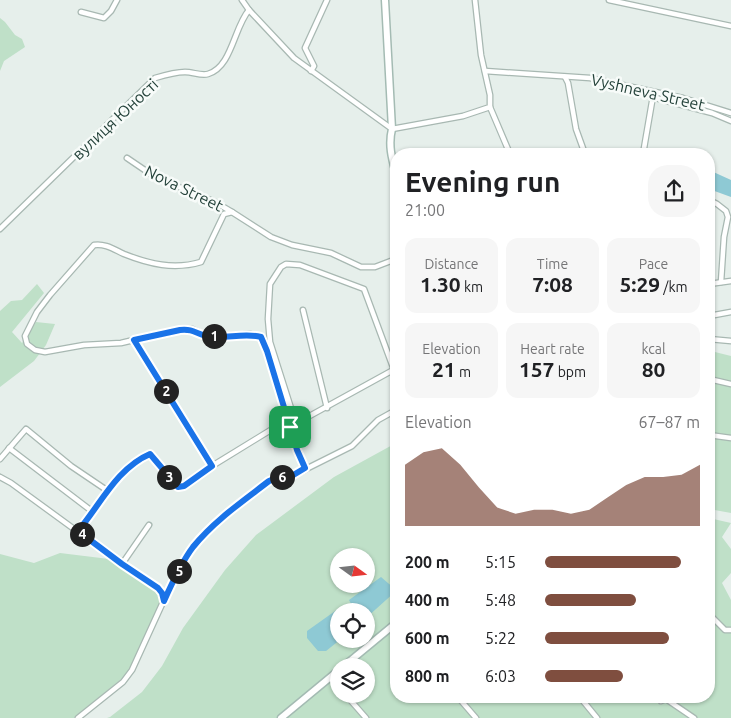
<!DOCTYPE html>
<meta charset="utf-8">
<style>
body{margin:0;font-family:Ubuntu,sans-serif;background:#f6f6f6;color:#202124;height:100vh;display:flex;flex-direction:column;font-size:19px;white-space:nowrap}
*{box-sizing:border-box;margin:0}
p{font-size:16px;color:#757577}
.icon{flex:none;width:28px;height:28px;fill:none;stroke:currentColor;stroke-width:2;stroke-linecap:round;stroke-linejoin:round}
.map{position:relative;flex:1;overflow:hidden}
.details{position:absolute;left:390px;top:148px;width:325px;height:555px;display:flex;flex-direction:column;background:#fff;border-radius:20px;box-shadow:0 1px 4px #0004}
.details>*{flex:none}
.needle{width:32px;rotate:105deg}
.controls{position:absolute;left:330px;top:548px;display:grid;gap:10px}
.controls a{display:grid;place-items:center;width:45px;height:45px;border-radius:50%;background:#fff;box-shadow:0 1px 4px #0004;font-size:25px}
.pin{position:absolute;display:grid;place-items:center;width:42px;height:42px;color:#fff;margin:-21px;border-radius:10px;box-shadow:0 2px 8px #0006}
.km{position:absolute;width:25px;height:25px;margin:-12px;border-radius:50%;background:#222;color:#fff;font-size:14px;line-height:25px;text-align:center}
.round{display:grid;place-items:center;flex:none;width:52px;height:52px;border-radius:20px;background:#f6f6f6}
.head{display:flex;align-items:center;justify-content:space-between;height:85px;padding:0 15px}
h1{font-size:28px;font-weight:700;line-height:38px}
.stats{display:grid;grid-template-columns:repeat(3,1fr);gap:8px;height:85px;padding:5px 15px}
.stats div{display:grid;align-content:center;border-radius:12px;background:#f6f6f6;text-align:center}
.stats b{font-size:21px;font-weight:700}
.stats small{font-size:14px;font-weight:400}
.stats p{font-size:14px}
.chart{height:140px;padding:10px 15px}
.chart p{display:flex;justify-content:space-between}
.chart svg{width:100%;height:90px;margin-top:5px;fill:#7f4e3f;opacity:.7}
ul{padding:0 15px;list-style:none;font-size:16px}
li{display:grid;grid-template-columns:80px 60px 1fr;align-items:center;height:38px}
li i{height:12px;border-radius:6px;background:#7f4e3f}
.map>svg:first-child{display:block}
</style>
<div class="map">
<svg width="731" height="718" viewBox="0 0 731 718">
<rect width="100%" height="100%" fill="#e6efeb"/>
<g fill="#bfe0c8" fill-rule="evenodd">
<path d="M0,18L5,22L15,35L22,39L25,47L4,61L0,71Z"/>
<path d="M37,284L44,293L12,332L22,343L36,322L55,324L46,345L34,361L0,387V311L11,301L22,300Z"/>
<path d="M715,352L731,356V513L709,509V354Z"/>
<path d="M396,443V696H709V518L731,523L722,537L731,549V573L722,583L731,600V718H107L110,717L142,692L162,666L183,628L225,570L256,535L334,477ZM339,556H366V584H339ZM339,611H366V639H339ZM339,666H366V694H339Z"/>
<path d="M60,553L109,559L159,592L162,600L134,661L125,676L74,718H0V554L34,563Z"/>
</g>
<g fill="#8ec9d4">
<path d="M709,170L731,180V197L709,189Z"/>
<path d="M381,577L396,590V591L366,618V611H355L349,600Z"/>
<path d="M338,609L340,611H339V639H341L326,651H318L307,638V631Z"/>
</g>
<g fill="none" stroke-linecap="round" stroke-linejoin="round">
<g stroke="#a8b8b2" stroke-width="7">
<g id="street">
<path d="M242,0L249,10L294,58L392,129L463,116L490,107V95L481,55L475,0"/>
<path d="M609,0L731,26"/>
<path d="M81,12L104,18L111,11L117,0"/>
<path d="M311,71L314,66L305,48L327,0"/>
<path d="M485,71L590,78L683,98L731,113"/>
<path d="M565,77L568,83L576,129L585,154"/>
<path d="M652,97L712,113L731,121"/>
<path d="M490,107L510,154"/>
<path d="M643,154L653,96"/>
<path d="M127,158L155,177L215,202L232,212L224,214L201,262C174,270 149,264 124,254C115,250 105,243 94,245L50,295L37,312L25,336L27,344L35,350L45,352L84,345L121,343L159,334L192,329L206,336H220L250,334L261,337L267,351L287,420"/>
<path d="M709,200L717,204L726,211L728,217L724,237L721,282"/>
<path d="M232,212L271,237L292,245L331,253L361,267H375L396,259"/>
<path d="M0,229L155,78C165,75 175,72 185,72C193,72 201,76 208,74C232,67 234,27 249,10"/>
<path d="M709,284L731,281"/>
<path d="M303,310L327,408"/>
<path d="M709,316L731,312"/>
<path d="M134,339L212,466"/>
<path d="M709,339L731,341"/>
<path d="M709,379L731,384"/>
<path d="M709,406L710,408L709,414"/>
<path d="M295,424L395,369"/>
<path d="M296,424L270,342L268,319L270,284L281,267L286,264L300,265L364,289L394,370"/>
<path d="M709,435L731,438"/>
<path d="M9,448L93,512"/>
<path d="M0,459L26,429L71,466L108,491"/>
<path d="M0,477L11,483L122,564L158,588L162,593L163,600"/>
<path d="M78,531C100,505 117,467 150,454L178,487L184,486L212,466L287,420L297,450L305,468"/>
<path d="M122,564L149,525"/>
<path d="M709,614L725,630H731"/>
<path d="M330,677L339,687"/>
<path d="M345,694L366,718"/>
<path d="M457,696L476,718"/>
<path d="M579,696L597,718"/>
<path d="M660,696L661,701L666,699L694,718"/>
<path d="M78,718L123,682L132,670L174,578L194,546L223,516L269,481L276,478L290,477L352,446L378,420L396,410"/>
</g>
</g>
<g stroke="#a4bbb3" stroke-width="9">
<g id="secondary">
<path d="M385,0L392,129C388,145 392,159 396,174"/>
<path d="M344,666L396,623"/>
<path d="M281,718L339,670"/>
</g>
</g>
<use href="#street" stroke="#fff" stroke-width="4.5"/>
<use href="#secondary" stroke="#fff" stroke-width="6"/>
</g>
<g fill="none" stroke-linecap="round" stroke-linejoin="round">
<g stroke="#fff" stroke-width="10">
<path id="route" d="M180,330C195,329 194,333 206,336C224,340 243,332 261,337L267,351L297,450L305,468L290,477L276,478L269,481C243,501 214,521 193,547C181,563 172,583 164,601L162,593L158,588L122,564L78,531C100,505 117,468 150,454L178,487L184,486L212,466L134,340Z"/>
</g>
<use href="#route" stroke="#1a73e8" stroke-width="6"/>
</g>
<g text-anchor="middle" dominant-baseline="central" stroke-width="5" stroke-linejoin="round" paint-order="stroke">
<g font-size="16" fill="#24423a" stroke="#f7fbf9">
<text transform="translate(648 92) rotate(13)">Vyshneva Street</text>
<text transform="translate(115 119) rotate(-43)">вулиця Юності</text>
<text transform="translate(184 188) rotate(26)">Nova Street</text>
</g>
</g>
</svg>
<div class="controls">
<a><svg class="needle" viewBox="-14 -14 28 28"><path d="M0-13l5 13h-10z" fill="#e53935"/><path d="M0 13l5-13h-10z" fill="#757577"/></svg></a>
<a><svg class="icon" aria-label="locate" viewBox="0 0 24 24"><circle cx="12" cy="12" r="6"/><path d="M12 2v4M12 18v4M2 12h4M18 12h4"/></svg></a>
<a><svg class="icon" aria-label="layers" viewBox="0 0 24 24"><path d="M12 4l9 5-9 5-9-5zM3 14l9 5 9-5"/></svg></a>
</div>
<div class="pin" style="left:290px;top:427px;background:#1e9e55"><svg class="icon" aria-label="arrive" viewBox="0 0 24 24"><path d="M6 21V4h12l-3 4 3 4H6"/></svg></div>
<b class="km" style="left:214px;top:336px">1</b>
<b class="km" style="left:166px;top:391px">2</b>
<b class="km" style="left:169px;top:477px">3</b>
<b class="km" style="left:82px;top:534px">4</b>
<b class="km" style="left:179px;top:571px">5</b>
<b class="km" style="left:282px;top:477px">6</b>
<section class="details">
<div class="head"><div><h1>Evening run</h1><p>21:00</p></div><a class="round"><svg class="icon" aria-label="share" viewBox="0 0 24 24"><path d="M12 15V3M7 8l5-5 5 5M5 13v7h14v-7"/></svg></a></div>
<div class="stats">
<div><p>Distance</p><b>1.30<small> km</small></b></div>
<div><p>Time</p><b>7:08</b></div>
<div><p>Pace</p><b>5:29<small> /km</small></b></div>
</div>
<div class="stats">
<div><p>Elevation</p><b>21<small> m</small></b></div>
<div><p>Heart rate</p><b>157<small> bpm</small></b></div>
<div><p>kcal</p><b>80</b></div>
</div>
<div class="chart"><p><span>Elevation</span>67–87 m</p>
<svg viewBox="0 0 160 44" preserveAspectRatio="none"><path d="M0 44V14L10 8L20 6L30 14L40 25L50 35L60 38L70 36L80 36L90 38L100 36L110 30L120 24L130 20L140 20L150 19L160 14V44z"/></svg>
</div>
<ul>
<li><b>200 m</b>5:15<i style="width:88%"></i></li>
<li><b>400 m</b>5:48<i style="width:59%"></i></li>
<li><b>600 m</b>5:22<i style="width:80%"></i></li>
<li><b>800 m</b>6:03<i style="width:50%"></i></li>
</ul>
</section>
</div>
